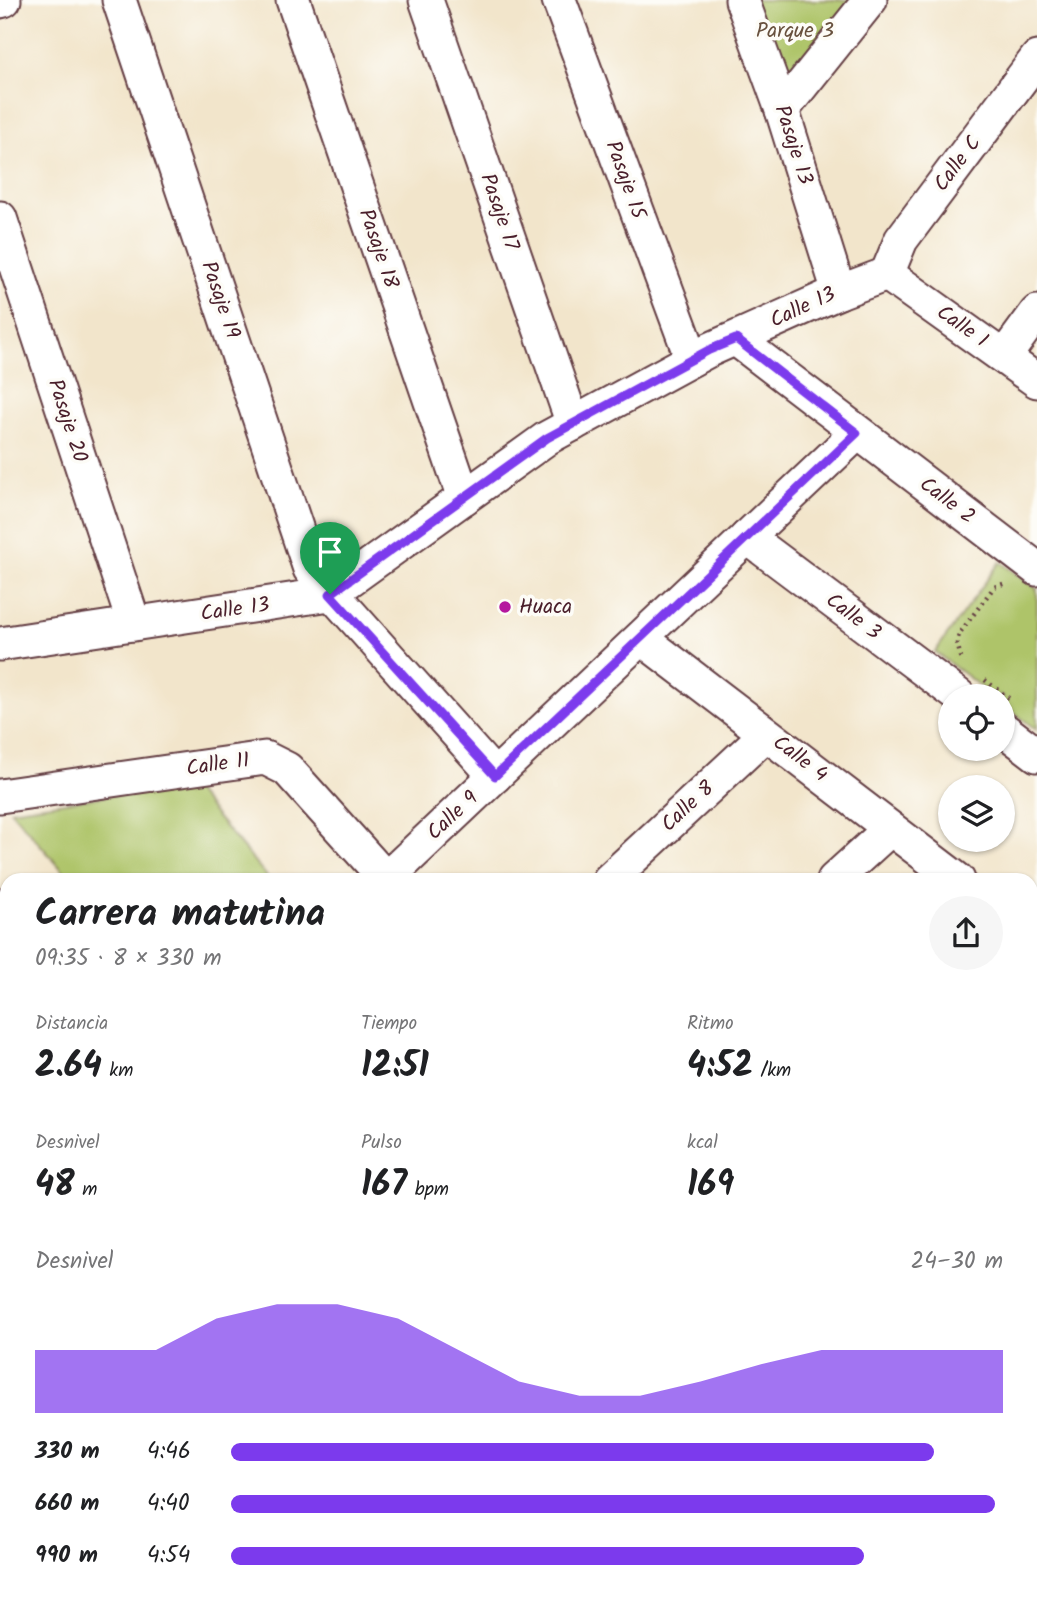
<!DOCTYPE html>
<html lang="es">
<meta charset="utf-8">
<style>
body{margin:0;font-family:Kalam,sans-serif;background:#f6f6f6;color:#202124;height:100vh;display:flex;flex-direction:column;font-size:26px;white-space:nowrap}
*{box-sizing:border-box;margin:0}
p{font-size:23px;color:#757577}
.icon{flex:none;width:38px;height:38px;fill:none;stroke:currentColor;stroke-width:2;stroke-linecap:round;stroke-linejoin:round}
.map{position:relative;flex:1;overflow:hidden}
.sheet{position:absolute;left:0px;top:873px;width:1038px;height:726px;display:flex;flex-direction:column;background:#fff;border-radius:21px 21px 0 0;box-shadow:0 2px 5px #0004}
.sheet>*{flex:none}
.tools{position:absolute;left:938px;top:684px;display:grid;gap:14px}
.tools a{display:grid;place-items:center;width:77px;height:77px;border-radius:50%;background:#fff;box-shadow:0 2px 5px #0004;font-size:35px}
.pin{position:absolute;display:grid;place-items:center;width:60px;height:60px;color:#fff;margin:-72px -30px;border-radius:50% 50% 50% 0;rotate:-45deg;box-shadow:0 0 7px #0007}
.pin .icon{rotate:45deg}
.round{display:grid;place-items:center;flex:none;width:74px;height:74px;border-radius:37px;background:#f6f6f6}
.head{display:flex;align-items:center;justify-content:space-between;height:119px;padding:0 35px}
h1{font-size:38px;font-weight:700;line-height:52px}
.figures{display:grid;grid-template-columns:repeat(3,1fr);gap:10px;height:119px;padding:7px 35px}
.figures div{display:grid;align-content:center}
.figures b{font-size:35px;font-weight:700}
.figures small{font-size:19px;font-weight:400}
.figures p{font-size:19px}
.chart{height:196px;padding:14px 35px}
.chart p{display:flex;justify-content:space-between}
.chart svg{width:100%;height:126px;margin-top:7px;fill:#7c3aed;opacity:.7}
ul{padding:0 35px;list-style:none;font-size:23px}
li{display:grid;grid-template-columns:112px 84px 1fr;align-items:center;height:52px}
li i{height:18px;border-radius:9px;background:#7c3aed}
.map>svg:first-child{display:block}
</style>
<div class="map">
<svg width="1037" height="1598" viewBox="0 0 1037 1598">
<rect width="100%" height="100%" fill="#fdfcf7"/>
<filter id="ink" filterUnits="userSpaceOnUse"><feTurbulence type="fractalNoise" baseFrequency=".0143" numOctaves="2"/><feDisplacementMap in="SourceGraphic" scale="14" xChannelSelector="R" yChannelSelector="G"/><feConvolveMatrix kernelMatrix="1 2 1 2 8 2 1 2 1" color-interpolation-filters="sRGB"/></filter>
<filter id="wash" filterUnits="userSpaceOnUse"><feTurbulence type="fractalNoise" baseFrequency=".00686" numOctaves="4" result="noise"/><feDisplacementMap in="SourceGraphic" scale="28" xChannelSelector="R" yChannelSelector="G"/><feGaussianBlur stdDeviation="1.57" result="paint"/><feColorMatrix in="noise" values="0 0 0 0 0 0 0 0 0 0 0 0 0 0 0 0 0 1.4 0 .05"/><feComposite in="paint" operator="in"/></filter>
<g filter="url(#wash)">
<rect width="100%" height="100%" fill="#f2e5cb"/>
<g fill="#aec469" stroke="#7c724a" stroke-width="2">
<path d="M750,0H861L785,96Z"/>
<path d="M1000,562L1037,589V730L1003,704V696H993L935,652Z"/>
<path d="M189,784L270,880H71L10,810Z"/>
<path d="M1031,958L1037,962V1076L1031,1082Z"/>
</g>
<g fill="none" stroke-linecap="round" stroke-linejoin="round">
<g stroke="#53bcd1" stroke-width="9">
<path d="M0,1224L7,1228"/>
<path d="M712,1592L720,1598"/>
</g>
<g stroke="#53bcd1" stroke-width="30">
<path d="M0,1565L7,1568"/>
<path d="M54,1592L65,1598"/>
</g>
</g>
</g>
<g filter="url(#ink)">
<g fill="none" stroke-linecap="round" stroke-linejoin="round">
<g stroke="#633d43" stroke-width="37">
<g id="minor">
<path d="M119,0L310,569L495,776"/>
<path d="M293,0L464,498"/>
<path d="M426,0L573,424"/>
<path d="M559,0L692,359"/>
<path d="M742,0L782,110L839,292"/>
<path d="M0,1L4,0"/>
<path d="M782,110L870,0"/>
<path d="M0,218L134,624"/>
<path d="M887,274L901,240L1037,58"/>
<path d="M887,274L1037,381"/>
<path d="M736,339L1037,569"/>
<path d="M1004,357L1037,312"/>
<path d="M747,537L959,696"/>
<path d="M641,638L958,880"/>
<path d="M0,644L330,594L547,438L709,350L839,292L887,274"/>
<path d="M1003,729L1037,755"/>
<path d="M0,796L265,758L287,769L386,879"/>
<path d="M385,880L857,433"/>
<path d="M609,880L766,734"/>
<path d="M834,880L890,829"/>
<path d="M0,906L7,914"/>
<path d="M1031,935L1037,940"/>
<path d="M1031,1103L1037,1097"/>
<path d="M0,1155L7,1157"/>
<path d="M1031,1387L1037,1381"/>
<path d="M0,1546L7,1549"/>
<path d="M91,1592L102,1598"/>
<path d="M801,1598L807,1592"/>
</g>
</g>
<g stroke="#633d43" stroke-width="4.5" stroke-dasharray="2 5" stroke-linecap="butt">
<path d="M961,658L957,643L959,634L994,587L1006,583"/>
<path d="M985,680L1011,700"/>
</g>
<use href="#minor" stroke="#fff" stroke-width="33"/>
</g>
</g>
<g fill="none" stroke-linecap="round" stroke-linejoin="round" filter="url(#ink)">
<g stroke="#fff" stroke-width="14">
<path id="route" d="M736,339L857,433L495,776L330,594L547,438L709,350Z"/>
</g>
<use href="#route" stroke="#7c3aed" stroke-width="9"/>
</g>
<circle fill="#b5179e" stroke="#fdfcf7" stroke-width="2.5" cx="505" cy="607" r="7"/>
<g text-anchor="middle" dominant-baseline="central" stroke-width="7" stroke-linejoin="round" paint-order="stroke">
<g font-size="21" fill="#68513e" stroke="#fdfcf7">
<text x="795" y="31">Parque 3</text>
</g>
<g font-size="21" fill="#4a1f2b" stroke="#fdfcf7">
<text transform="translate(793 145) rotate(72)">Pasaje 13</text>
<text transform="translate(958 164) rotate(-53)">Calle C</text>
<text transform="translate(625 180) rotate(70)">Pasaje 15</text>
<text transform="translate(499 212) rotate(71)">Pasaje 17</text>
<text transform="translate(378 249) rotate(71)">Pasaje 18</text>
<text transform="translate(220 300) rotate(71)">Pasaje 19</text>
<text transform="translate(803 308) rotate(-25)">Calle 13</text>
<text transform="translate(962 327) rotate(35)">Calle 1</text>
<text transform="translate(67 421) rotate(72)">Pasaje 20</text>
<text transform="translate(947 501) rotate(37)">Calle 2</text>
<text transform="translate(235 610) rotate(-8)">Calle 13</text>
<text transform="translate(853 617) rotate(37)">Calle 3</text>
<text transform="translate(800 759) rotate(37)">Calle 4</text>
<text transform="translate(218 765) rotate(-8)">Calle 11</text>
<text transform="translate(688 807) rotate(-43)">Calle 8</text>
<text transform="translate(453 816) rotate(-43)">Calle 9</text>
</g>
<g font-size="21" fill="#4a1f2b" stroke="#fdfcf7" text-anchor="start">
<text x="519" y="607">Huaca</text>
</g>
</g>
</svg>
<div class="tools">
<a><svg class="icon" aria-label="locate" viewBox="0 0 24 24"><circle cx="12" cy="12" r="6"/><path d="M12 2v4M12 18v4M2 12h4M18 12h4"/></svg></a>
<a><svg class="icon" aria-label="layers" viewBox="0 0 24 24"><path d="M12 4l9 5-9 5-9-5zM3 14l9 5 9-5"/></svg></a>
</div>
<div class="pin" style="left:330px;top:594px;background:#1e9e55"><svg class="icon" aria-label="arrive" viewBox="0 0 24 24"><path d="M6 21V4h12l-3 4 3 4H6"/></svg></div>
<section class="sheet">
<div class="head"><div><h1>Carrera matutina</h1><p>09:35 · 8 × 330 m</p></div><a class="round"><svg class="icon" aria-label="share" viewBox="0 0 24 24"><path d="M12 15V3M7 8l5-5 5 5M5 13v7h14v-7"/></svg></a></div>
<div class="figures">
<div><p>Distancia</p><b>2.64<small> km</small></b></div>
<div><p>Tiempo</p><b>12:51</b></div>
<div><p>Ritmo</p><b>4:52<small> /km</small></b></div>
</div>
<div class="figures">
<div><p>Desnivel</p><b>48<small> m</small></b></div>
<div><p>Pulso</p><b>167<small> bpm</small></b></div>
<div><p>kcal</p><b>169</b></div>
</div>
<div class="chart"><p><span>Desnivel</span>24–30 m</p>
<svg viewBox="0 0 160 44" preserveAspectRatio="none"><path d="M0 44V22L10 22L20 22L30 11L40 6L50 6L60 11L70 22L80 33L90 38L100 38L110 33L120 27L130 22L140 22L150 22L160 22V44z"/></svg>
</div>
<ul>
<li><b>330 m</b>4:46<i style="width:91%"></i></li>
<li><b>660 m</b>4:40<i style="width:99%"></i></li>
<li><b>990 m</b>4:54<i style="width:82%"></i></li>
</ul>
</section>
</div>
